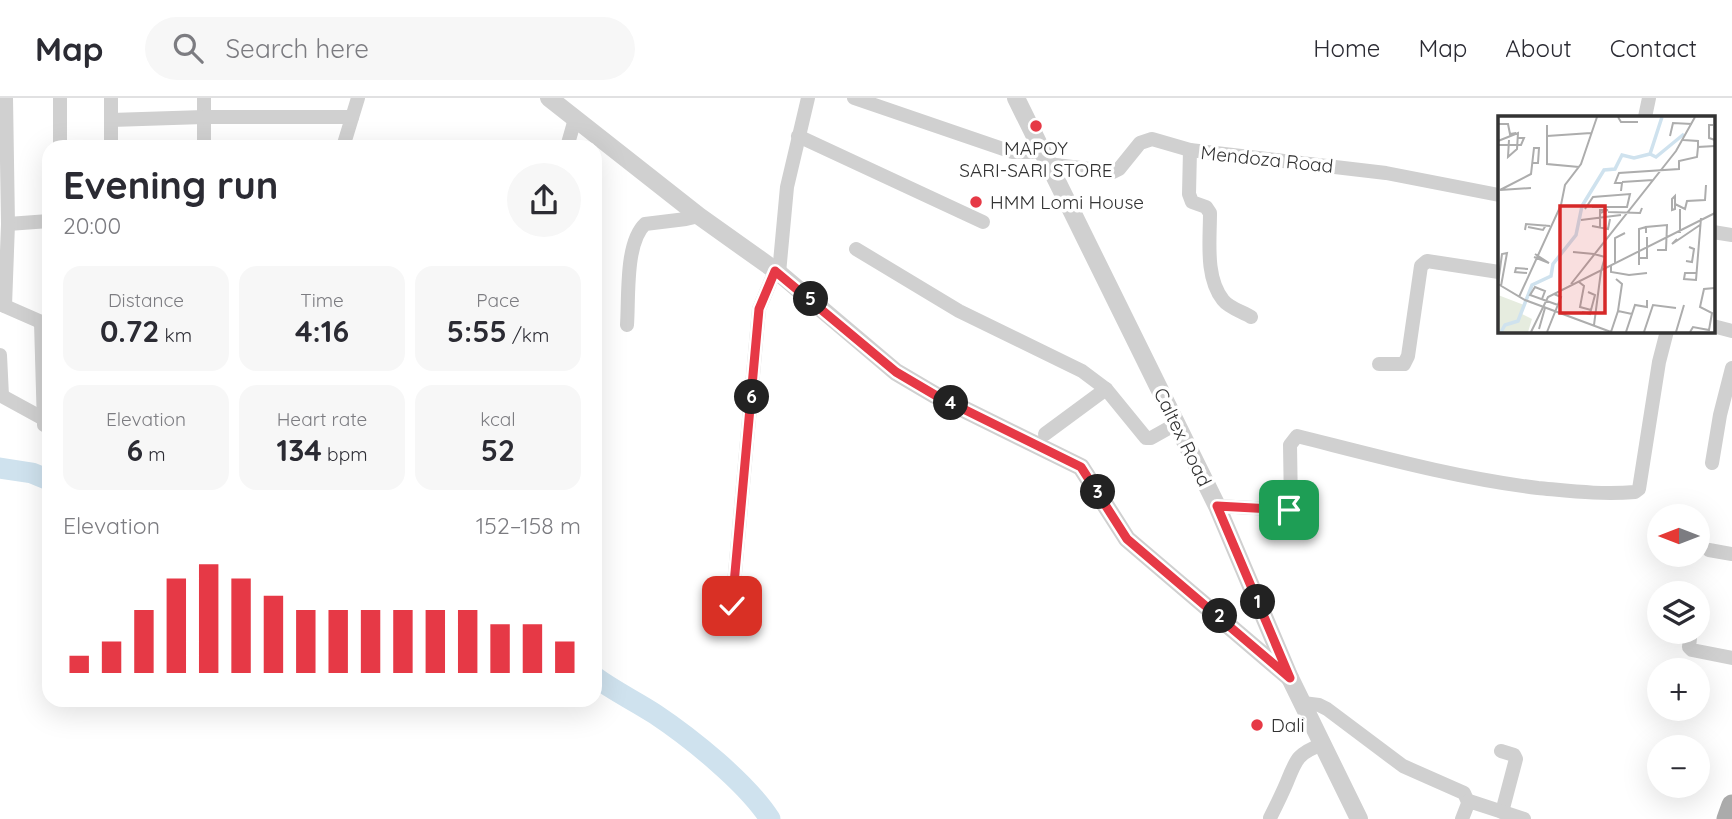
<!DOCTYPE html>
<meta charset="utf-8">
<style>
body{margin:0;font-family:Quicksand,sans-serif;background:#f7f7f7;color:#2b2b33;height:100vh;display:flex;flex-direction:column;font-size:26px;white-space:nowrap}
*{box-sizing:border-box;margin:0}
p{font-size:23px;color:#7c7c81}
.icon{flex:none;width:38px;height:38px;fill:none;stroke:currentColor;stroke-width:2;stroke-linecap:round;stroke-linejoin:round}
.map{position:relative;flex:1;overflow:hidden}
.drawer{position:absolute;left:42px;top:42px;width:560px;height:567px;display:flex;flex-direction:column;background:#fff;border-radius:21px;box-shadow:0 7px 28px #0002}
.drawer>*{flex:none}
.needle{width:46px;rotate:270deg}
.tools{position:absolute;left:1647px;top:406px;display:grid;gap:14px}
.tools a{display:grid;place-items:center;width:63px;height:63px;border-radius:50%;background:#fff;box-shadow:0 7px 28px #0002;font-size:35px}
.pin{position:absolute;display:grid;place-items:center;width:60px;height:60px;color:#fff;margin:-30px;border-radius:14px;box-shadow:0 4px 10px #0006}
.km{position:absolute;width:35px;height:35px;margin:-18px;border-radius:50%;background:#222;color:#fff;font-size:19px;line-height:35px;text-align:center}
.round{display:grid;place-items:center;flex:none;width:74px;height:74px;border-radius:37px;background:#f7f7f7}
.overview{display:flex;align-items:center;justify-content:space-between;height:119px;padding:0 21px}
h1{font-size:38px;font-weight:800;line-height:52px}
.metrics{display:grid;grid-template-columns:repeat(3,1fr);gap:10px;height:119px;padding:7px 21px}
.metrics div{display:grid;align-content:center;border-radius:18px;background:#f7f7f7;text-align:center}
.metrics b{font-size:30px;font-weight:800}
.metrics small{font-size:19px;font-weight:400}
.metrics p{font-size:19px}
.chart{height:196px;padding:14px 21px}
.chart p{display:flex;justify-content:space-between}
.chart svg{width:100%;height:126px;margin-top:7px;stroke:#e63946;stroke-width:6}
header{display:flex;align-items:center;gap:42px;box-sizing:border-box;height:98px;padding:0 35px;background:#fff;border-bottom:2px solid #e1e1e2}
header strong{font-size:33px}
nav{display:flex;gap:38px;margin-inline-start:auto;font-size:24px}
.search{width:490px;height:63px;background:#f7f7f7;display:flex;align-items:center;gap:18px;box-sizing:border-box;padding:0 24px;border-radius:38px;color:#7c7c81;font-size:26px}
.map>svg:first-child{display:block}
</style>
<header>
<strong>Map</strong>
<div class="search"><svg class="icon" aria-label="search" viewBox="0 0 24 24"><circle cx="10" cy="10" r="6"/><path d="M15 15l6 6"/></svg>Search here</div>
<nav><a>Home</a><a>Map</a><a>About</a><a>Contact</a></nav>
</header>
<div class="map">
<svg width="1732" height="721" viewBox="0 0 1732 721">
<rect width="100%" height="100%" fill="#fff"/>
<g fill="none" stroke-linecap="round" stroke-linejoin="round">
<g stroke="#cfe2ee" stroke-width="21">
<path d="M0,370L32,375L49,382"/>
<path d="M595,579C614,593 635,603 655,616C691,640 747,685 770,721"/>
</g>
<g stroke="#d0d0d0" stroke-width="14">
<path d="M204,0V49"/>
<path d="M854,0L1012,54H1042"/>
<path d="M1645,19L1649,0"/>
<path d="M111,22L204,19H352"/>
<path d="M798,38L983,124"/>
<path d="M60,49V0"/>
<path d="M111,49V0"/>
<path d="M343,49L358,0"/>
<path d="M567,49L575,21"/>
<path d="M1190,52L1189,96L1192,104L1206,109L1210,115C1210,143 1205,179 1223,202C1229,210 1243,214 1251,219"/>
<path d="M1048,66L1113,74L1119,71L1140,45L1152,41L1190,52L1386,75L1499,97"/>
<path d="M8,126L49,123"/>
<path d="M1713,134L1732,137"/>
<path d="M856,151L959,213L1082,273L1106,291L1146,340H1151L1176,326"/>
<path d="M779,175L787,89L808,0"/>
<path d="M0,206L48,227"/>
<path d="M5,208L8,126L6,0"/>
<path d="M41,224L44,327"/>
<path d="M627,227C629,199 625,145 645,126L686,121L699,118"/>
<path d="M1713,228L1732,233"/>
<path d="M0,257L2,298"/>
<path d="M1379,266H1404L1408,258L1421,168L1427,163L1499,174"/>
<path d="M0,297L44,321"/>
<path d="M1045,336L1106,291"/>
<path d="M1712,365L1720,317L1732,270"/>
<path d="M1217,408L1289,412L1291,409L1290,347L1297,338C1377,358 1456,380 1538,390C1571,393 1602,397 1635,394L1639,391L1659,264L1667,233"/>
<path d="M1709,452L1732,456"/>
<path d="M732,508L759,211L775,173"/>
<path d="M1690,540L1689,549L1692,552L1732,560"/>
<path d="M1303,605L1319,607L1327,611L1403,668L1464,695L1468,704"/>
<path d="M1501,653L1514,657L1516,661L1502,714"/>
<path d="M1270,720C1276,708 1282,696 1287,684C1296,661 1298,655 1323,646"/>
<path d="M1462,721L1469,703L1524,721"/>
</g>
<g stroke="#d0d0d0" stroke-width="18">
<path d="M549,0L699,118L779,175L896,274L935,297L1081,369L1127,441L1290,580"/>
<path d="M1016,0L1217,408L1290,580L1359,721"/>
</g>
<path stroke="#ababab" stroke-width="21" d="M1727,721L1732,707"/>
</g>
<g fill="none" stroke-linecap="round" stroke-linejoin="round">
<g stroke="#fff" stroke-width="14">
<path id="route" d="M732,508L759,211L775,173L896,274L935,297L1081,369L1127,441L1290,580L1217,408L1289,412"/>
</g>
<use href="#route" stroke="#e63946" stroke-width="9"/>
</g>
<g fill="#e63946" stroke="#fff" stroke-width="2.5">
<circle cx="1036" cy="28" r="7"/>
<circle cx="976" cy="104" r="7"/>
<circle cx="1257" cy="627" r="7"/>
</g>
<g text-anchor="middle" dominant-baseline="central" stroke-width="7" stroke-linejoin="round" paint-order="stroke">
<g font-size="19" fill="#333" stroke="#fff" text-anchor="start">
<text x="1036" y="50" text-anchor="middle">MAPOY<tspan x="1036" dy="22">SARI-SARI STORE</tspan></text>
<text x="990" y="104">HMM Lomi House</text>
<text x="1271" y="627">Dali</text>
</g>
<g font-size="19" fill="#333" stroke="#fff">
<text transform="translate(1267 61) rotate(6)">Mendoza Road</text>
<text transform="translate(1183 339) rotate(64)">Caltex Road</text>
</g>
</g>
<g transform="translate(1498 18)">
<rect width="217" height="217" fill="#fff"/>
<path d="M0,179L26,189L22,197L34,203L30,216H1Z" fill="#e6ecdf"/>
<path fill="none" stroke="#cfe2ee" stroke-width="3.5" d="M152,38L158,41L186,18M3,216L7,209L20,205L34,169L53,160L55,148L78,119L84,90L106,54L117,53L124,39L136,42L152,38L164,1"/>
<path fill="none" stroke="#adadad" stroke-width="2" d="M120,1L123,6H140M0,8H10L12,18L18,17M49,9V48L81,51M215,9H211V22L217,24M49,20L93,17M172,20L175,7L194,8M185,24L200,25V31M0,25L20,17L19,33L10,41L11,24M0,29H23L26,22H20M124,66L155,64M2,74L33,58L36,32H41L40,47H34M2,74L33,72M123,75L124,67H117L121,57L181,53V45L199,41L200,31L217,30M177,80V93L174,94V83ZM177,88L187,93L189,85L207,84L208,69M87,93L95,81L132,78L129,91H94M182,93V117M110,96L142,97L144,92M83,104L123,99M94,110L110,113L112,103M30,111L45,114L48,109M102,111V94H110L102,97M27,114L28,108L52,110M148,117V111L169,109L168,134H159M179,123L174,128L202,109M75,136L96,138M96,138L107,141L103,155M36,141L51,147L37,138M142,142H149V121M188,145L194,146L196,133L191,131M117,148V122L127,117M141,149V113L148,111M113,150V156L131,159L149,157M29,157L17,156L18,152L30,153M198,157H187L186,163L198,164L203,102M118,163L124,168L120,195L134,198M81,166L86,170L82,191L93,194L92,198L84,196M0,168L4,138L9,137L3,170M0,168L27,184L113,216M73,168L178,35L197,1M90,176L97,179L93,194M21,181L63,89L67,69L83,48L99,1M44,183L47,175L37,171L32,179L60,189M96,209L103,155M41,213L47,192M33,216L50,181L217,97M49,216L63,181L56,178M113,216L120,195M128,216L137,189L149,191V184M146,216L155,189L178,192M178,216L186,189M192,216L195,211L211,214L214,197L202,191L206,173L217,172"/>
<path fill="#d62828" fill-opacity="0.15" stroke="#d62828" stroke-width="3.5" d="M62,90H107V197H62Z"/>
<rect width="217" height="217" fill="none" stroke="#333" stroke-width="3.5"/>
</g>
</svg>
<div class="tools">
<a><svg class="needle" viewBox="-14 -14 28 28"><path d="M0-13l5 13h-10z" fill="#e53935"/><path d="M0 13l5-13h-10z" fill="#7c7c81"/></svg></a>
<a><svg class="icon" aria-label="layers" viewBox="0 0 24 24"><path d="M12 4l9 5-9 5-9-5zM3 14l9 5 9-5"/></svg></a>
<a>+</a>
<a>−</a>
</div>
<div class="pin" style="left:1289px;top:412px;background:#1e9e55"><svg class="icon" aria-label="arrive" viewBox="0 0 24 24"><path d="M6 21V4h12l-3 4 3 4H6"/></svg></div>
<div class="pin" style="left:732px;top:508px;background:#d93025"><svg class="icon" aria-label="check" viewBox="0 0 24 24"><path d="M5 12l5 5 9-10"/></svg></div>
<b class="km" style="left:1258px;top:504px">1</b>
<b class="km" style="left:1220px;top:518px">2</b>
<b class="km" style="left:1098px;top:394px">3</b>
<b class="km" style="left:951px;top:305px">4</b>
<b class="km" style="left:811px;top:201px">5</b>
<b class="km" style="left:752px;top:299px">6</b>
<section class="drawer">
<div class="overview"><div><h1>Evening run</h1><p>20:00</p></div><a class="round"><svg class="icon" aria-label="share" viewBox="0 0 24 24"><path d="M12 15V3M7 8l5-5 5 5M5 13v7h14v-7"/></svg></a></div>
<div class="metrics">
<div><p>Distance</p><b>0.72<small> km</small></b></div>
<div><p>Time</p><b>4:16</b></div>
<div><p>Pace</p><b>5:55<small> /km</small></b></div>
</div>
<div class="metrics">
<div><p>Elevation</p><b>6<small> m</small></b></div>
<div><p>Heart rate</p><b>134<small> bpm</small></b></div>
<div><p>kcal</p><b>52</b></div>
</div>
<div class="chart"><p><span>Elevation</span>152–158 m</p>
<svg viewBox="0 0 160 44" preserveAspectRatio="none"><path d="M5 44V38M15 44V33M25 44V22M35 44V11M45 44V6M55 44V11M65 44V17M75 44V22M85 44V22M95 44V22M105 44V22M115 44V22M125 44V22M135 44V27M145 44V27M155 44V33"/></svg>
</div>
</section>
</div>
